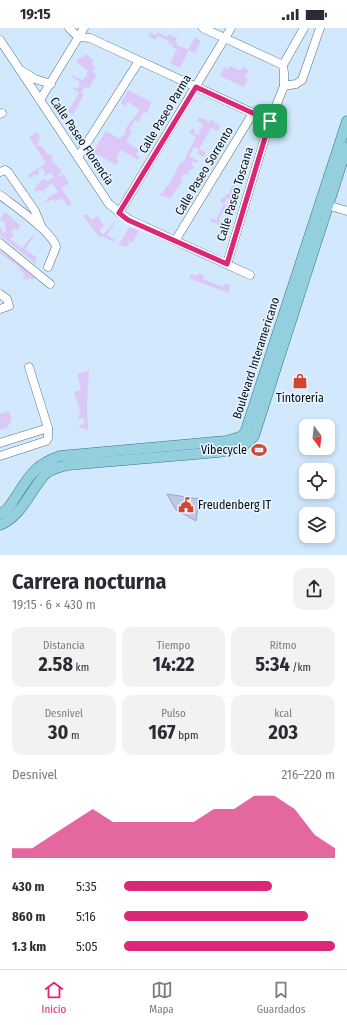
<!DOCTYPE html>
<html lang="es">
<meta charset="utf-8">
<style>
body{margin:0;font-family:"Fira Sans Condensed",sans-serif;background:#f2f2f3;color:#2b2b33;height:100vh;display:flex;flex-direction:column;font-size:15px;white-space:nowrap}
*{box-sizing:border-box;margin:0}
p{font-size:13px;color:#7c7c81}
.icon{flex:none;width:22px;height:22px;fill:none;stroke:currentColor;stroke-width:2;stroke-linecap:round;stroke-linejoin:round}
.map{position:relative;height:527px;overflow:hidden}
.drawer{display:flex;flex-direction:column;background:#fff;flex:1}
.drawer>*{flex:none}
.needle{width:26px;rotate:165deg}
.fabs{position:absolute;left:299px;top:391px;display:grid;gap:8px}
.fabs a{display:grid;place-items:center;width:36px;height:36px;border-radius:8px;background:#fff;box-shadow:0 2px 6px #0003;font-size:20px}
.pin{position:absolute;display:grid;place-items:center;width:34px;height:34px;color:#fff;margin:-17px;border-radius:8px;box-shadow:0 2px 6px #0006}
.round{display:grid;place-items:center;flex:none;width:42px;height:42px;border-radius:12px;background:#f2f2f3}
.overview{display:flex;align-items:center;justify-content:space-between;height:68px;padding:0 12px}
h1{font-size:22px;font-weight:700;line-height:30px}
.stats{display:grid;grid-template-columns:repeat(3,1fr);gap:6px;height:68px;padding:4px 12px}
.stats div{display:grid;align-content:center;border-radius:10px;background:#f2f2f3;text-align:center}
.stats b{font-size:20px;font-weight:700}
.stats small{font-size:11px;font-weight:400}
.stats p{font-size:11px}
.chart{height:112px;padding:8px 12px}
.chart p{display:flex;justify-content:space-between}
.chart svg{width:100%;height:72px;margin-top:4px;fill:#db2777;opacity:.7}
ul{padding:0 12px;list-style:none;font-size:13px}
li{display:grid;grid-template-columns:64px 48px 1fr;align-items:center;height:30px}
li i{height:10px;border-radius:5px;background:#db2777}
.status{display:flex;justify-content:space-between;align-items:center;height:28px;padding:0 20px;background:#fff;direction:ltr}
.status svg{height:11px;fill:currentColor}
.tabs{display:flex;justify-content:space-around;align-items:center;height:56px;border-top:1px solid #e1e1e2;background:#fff;font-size:11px;color:#7c7c81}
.tabs a{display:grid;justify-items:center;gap:2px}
.tabs .current{color:#db2777}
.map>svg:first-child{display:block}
</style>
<div class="status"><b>19:15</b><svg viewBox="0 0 49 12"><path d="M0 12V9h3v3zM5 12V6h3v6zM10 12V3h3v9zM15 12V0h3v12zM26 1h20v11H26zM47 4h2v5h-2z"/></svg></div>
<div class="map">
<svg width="347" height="527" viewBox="0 0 347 527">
<rect width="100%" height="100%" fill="#d2e8fc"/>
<g fill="#dcc8f8">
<path d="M150,4L156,7L158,4L167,9L169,6L177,10L175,14L178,15L177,17L188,22L195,9L201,13L195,25L189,22L180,40L170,35L177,21L172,19L173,17L168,15L169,13L158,8L155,12L148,8Z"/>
<path d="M85,26L94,32L92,35L95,39L92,44L97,46L89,60L84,59L81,64L84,66L73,87L68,84L79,65L73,61L74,59L78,61L80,54L71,48L72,47L82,52L85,49H86L88,42L76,34L79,30L83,29Z"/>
<path d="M230,38L241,43L243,39L249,42L245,49L248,51L244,59L220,48L224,39L228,41Z"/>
<path d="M128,62L151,74L147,85L144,83L138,94L135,92L129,102L132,104L126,114L139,122L136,127L140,129L138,132L121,122L116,131L119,132L116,137L93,124L106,103L120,111L122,107L124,108L126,100L140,82L128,74L125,78L121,75Z"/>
<path d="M199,89L210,94L211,91L214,92L213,94L220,97L218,103L211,100L199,121L206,124L203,129L197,125L199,121L194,119L189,128L198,133L197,135L193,133L191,136L194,138L192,142L190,141L187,147L184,146L181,151L183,152L170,171L165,168L164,169L159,167L160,165L162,166L167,157L168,158L181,134L183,135L187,129L186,128L196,109L189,105L192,100L195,102L194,105L198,107L200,105L199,104L203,96L197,93Z"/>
<path d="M37,104L40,108L37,118H42L48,127L50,126L53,129L51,131L62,144L58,147L59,149L63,146L69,155L61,160L72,176L67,178L62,170L55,174L53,171L43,175L48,171L47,170L58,164L52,155L42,164L40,162L36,164L34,161L37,159L36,157L44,151L46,153L54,149L51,144L45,148L44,147L46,145L42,140L38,143L39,146L37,148L35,146L30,150L28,147L46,135L29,109Z"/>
<path d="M232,157L236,159L231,172L227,170L224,176L226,177L219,192L223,194L221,198L210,193L211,190L216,192L224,176L220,174L222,169L224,170L226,166L228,167Z"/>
<path d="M5,184L21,198L17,202L14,200L11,204L14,207L10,211L22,220L33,207H35L25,221L36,229V236L0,207V201L2,199V205L6,204L5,195L0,191Z"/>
<path d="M87,186L91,192L98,188L104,198L99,202L103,207L117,191L107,207L115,212L114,214L102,208L100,210L83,188Z"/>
<path d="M129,199L139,203L133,214L130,213L127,219L119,217Z"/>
<path d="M1,220L36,248L33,252L30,250L27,252L23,249L25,247L20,242V240L0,225Z"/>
<path d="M198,245L204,247L203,251L223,259L224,255L230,257V260L228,265L189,250L191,246L197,248Z"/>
<path d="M89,342L87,378L88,402L77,398L85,396L83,390L79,391L78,388L81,387L74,364L81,362L77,346Z"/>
<path d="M9,383L12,391L7,400L0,402V386Z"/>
</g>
<path fill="#bfc6e6" stroke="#9ea6c5" d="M167,466L199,471L196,493L176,482Z"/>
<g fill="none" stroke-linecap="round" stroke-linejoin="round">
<g stroke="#566f85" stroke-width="9">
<g id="minor">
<path d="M69,0L78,9L90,10L270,93"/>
<path d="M203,0L283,37"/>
<path d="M0,12L109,176L128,191L250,247"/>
<path d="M22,43L35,51L51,56"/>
<path d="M284,58L296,56L302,52L320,0"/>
<path d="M40,72L84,0"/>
<path d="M0,86L2,85"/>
<path d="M78,129L139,33"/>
<path d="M0,144L5,142L8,144L35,183L42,200"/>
<path d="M0,167C13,177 53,204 56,219L48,239"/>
<path d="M327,177L347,183"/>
<path d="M119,185L231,0"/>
<path d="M175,213L253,85"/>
<path d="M0,215L50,256"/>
<path d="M227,236L270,93L284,58V45L283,37L304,0"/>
<path d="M0,266L7,271L9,278L0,281"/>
<path d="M0,415L48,400"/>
<path d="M0,428L46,413L48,410V400L29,339"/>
</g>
</g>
<g stroke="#347788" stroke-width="11">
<g id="major">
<path d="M0,486C7,483 11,477 15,470C29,449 34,437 60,428L226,413L240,409L245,405L347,93"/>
<path d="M0,497C17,490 26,473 36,458C40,453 43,447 48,444C54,440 60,439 67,437L219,424C234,422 244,420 254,408L347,119"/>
</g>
</g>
<use href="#minor" stroke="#fff" stroke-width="8"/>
<use href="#major" stroke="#94cfdd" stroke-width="10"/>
</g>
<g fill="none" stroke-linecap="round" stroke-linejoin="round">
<g stroke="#fff" stroke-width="8">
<path id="route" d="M196,59L270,93L227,236L128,192L119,185Z"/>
</g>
<use href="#route" stroke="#db2777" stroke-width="5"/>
</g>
<defs>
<g id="shop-bare" transform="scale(1.2)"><path d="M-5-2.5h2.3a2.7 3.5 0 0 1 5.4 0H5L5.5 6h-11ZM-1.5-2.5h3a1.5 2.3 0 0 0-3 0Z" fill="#d24630" stroke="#e8f4fe" stroke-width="2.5" paint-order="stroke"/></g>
<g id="stadium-bare" transform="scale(1.2)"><path d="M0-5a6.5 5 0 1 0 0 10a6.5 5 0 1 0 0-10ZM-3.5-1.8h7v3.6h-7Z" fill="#d24630" stroke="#e8f4fe" stroke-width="2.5" paint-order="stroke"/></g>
<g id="civic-bare" transform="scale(1.2)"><path d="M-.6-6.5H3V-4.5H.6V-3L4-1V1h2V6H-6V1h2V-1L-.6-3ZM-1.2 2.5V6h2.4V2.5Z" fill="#d24630" stroke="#e8f4fe" stroke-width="2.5" paint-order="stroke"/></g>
</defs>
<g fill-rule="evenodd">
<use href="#shop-bare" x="300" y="353"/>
<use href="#stadium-bare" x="259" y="422"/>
<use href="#civic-bare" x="186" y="477"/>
</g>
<g text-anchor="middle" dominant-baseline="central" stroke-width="3" stroke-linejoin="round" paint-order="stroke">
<g font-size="12" fill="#050e16" stroke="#e8f4fe">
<text transform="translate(165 86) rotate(-59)">Calle Paseo Parma</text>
<text transform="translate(82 113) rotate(56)">Calle Paseo Florencia</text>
<text transform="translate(204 143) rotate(-59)">Calle Paseo Sorrento</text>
<text transform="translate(235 166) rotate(-73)">Calle Paseo Toscana</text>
<text transform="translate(256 330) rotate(-72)">Boulevard Interamericano</text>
</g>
<g font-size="12" fill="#050e16" stroke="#e8f4fe">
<text x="300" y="370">Tintorería</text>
<text x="247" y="422" text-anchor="end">Vibecycle</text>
<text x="198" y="477" text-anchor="start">Freudenberg IT</text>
</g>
</g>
</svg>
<div class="fabs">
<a><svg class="needle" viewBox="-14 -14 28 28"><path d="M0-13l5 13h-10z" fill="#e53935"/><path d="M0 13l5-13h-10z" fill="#7c7c81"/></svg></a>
<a><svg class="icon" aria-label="locate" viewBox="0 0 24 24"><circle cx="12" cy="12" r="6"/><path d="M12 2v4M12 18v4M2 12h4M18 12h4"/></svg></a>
<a><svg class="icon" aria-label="layers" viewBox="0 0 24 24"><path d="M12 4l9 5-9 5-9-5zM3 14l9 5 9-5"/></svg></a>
</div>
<div class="pin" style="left:270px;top:93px;background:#1e9e55"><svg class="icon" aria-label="arrive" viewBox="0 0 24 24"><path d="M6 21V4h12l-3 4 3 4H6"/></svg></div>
</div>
<section class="drawer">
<div class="overview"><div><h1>Carrera nocturna</h1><p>19:15 · 6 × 430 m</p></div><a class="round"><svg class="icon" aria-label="share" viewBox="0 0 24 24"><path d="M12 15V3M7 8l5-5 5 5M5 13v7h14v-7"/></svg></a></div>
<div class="stats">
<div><p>Distancia</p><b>2.58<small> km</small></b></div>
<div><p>Tiempo</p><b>14:22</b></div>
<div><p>Ritmo</p><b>5:34<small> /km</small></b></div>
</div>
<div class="stats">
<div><p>Desnivel</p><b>30<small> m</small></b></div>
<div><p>Pulso</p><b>167<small> bpm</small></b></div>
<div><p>kcal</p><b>203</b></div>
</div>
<div class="chart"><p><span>Desnivel</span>216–220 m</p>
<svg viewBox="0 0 160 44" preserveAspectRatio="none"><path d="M0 44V38L10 38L20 30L30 22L40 14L50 22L60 22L70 22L80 22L90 22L100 14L110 14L120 6L130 6L140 14L150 30L160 38V44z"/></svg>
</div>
<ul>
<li><b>430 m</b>5:35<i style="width:70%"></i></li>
<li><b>860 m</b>5:16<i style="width:87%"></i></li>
<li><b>1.3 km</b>5:05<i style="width:100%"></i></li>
</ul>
</section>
<nav class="tabs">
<a class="current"><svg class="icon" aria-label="home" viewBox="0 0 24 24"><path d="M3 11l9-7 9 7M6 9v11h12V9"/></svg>Inicio</a>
<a><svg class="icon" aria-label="map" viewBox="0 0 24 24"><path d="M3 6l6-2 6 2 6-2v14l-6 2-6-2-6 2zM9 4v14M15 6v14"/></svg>Mapa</a>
<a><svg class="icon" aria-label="saved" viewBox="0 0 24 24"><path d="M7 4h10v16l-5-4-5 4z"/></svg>Guardados</a>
</nav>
